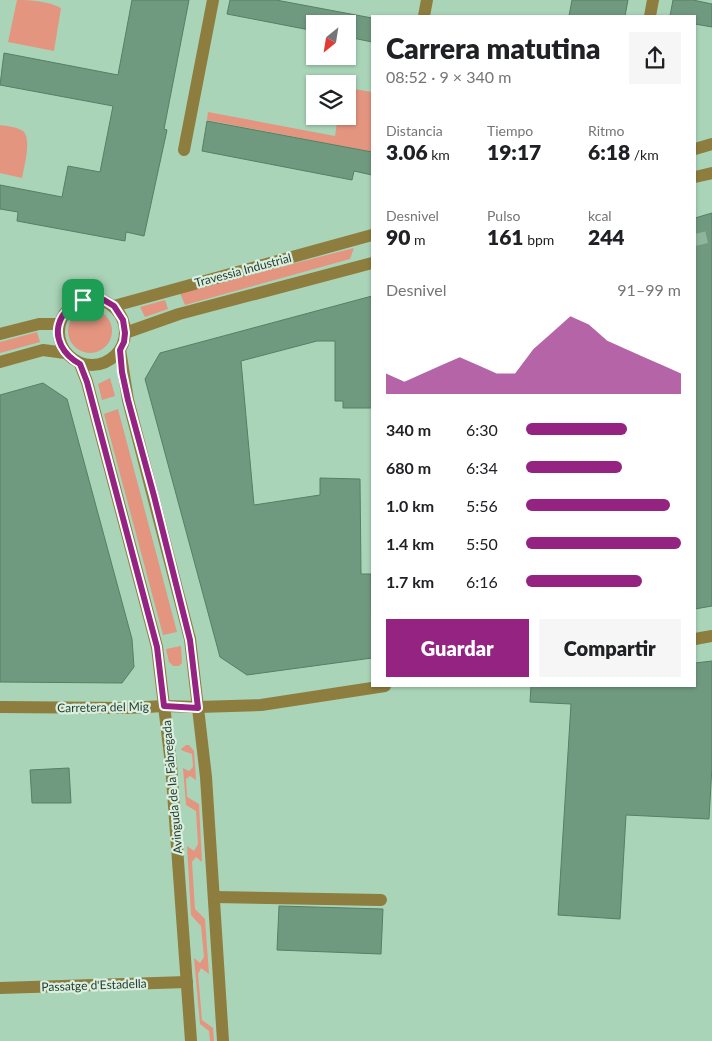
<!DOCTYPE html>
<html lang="es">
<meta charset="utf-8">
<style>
body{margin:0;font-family:Lato,sans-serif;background:#f6f6f6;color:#202124;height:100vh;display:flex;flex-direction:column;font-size:19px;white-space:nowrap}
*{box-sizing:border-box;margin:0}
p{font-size:16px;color:#757577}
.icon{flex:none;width:28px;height:28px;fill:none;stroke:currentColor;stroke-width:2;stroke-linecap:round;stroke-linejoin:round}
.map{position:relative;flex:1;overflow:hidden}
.sheet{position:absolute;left:371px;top:15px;width:325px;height:672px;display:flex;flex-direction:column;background:#fff;border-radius:0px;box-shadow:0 1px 4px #0004}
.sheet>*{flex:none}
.needle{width:32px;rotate:210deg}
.controls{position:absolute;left:306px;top:15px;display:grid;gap:10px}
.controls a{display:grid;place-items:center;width:50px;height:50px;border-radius:0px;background:#fff;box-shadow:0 1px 4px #0004;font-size:25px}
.pin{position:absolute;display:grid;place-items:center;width:42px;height:42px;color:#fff;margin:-21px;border-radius:10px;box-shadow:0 2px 8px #0006}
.round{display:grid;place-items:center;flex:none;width:52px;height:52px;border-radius:0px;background:#f6f6f6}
.summary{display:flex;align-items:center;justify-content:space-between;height:85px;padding:0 15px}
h1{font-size:28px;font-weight:800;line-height:38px}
.stats{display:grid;grid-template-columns:repeat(3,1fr);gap:8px;height:85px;padding:5px 15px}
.stats div{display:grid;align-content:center}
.stats b{font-size:21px;font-weight:800}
.stats small{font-size:14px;font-weight:400}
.stats p{font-size:14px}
.chart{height:140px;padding:10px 15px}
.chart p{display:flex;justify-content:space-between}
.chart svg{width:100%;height:90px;margin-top:5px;fill:#952382;opacity:.7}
.cta{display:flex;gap:10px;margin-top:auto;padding:10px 15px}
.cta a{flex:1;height:58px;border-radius:0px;background:#952382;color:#fff;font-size:20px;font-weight:800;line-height:58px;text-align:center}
.cta a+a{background:#f6f6f6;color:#202124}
ul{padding:0 15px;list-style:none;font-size:16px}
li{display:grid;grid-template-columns:80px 60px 1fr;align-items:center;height:38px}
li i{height:12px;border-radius:6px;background:#952382}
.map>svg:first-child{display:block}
</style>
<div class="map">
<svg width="712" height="1041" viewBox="0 0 712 1041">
<rect width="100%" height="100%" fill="#a9d4b7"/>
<g fill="#e39580">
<path d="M17,0C31,0 48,1 61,8L54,51L8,42Z"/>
<path d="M348,88L372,92V152L207,120L208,112L335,136L338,116H348Z"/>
<path d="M0,125C7,126 17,127 23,131C32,139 24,167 22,178L0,173Z"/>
<path d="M354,248L350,259L185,305L180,293Z"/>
<path d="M165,300L168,309L145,317L140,307Z"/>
<circle cx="90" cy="331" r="22"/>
<path d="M37,332L40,342L0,353V342Z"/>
<path d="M110,378L115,396L102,400L98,384Z"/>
<path d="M118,409L177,632L163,635L104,414Z"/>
<path d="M181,646L182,663L179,666H173L169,662L166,649Z"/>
<path d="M186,745H189L194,751L196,780L190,776L186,779L187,797L199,804L202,862L196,857L192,862L195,909L205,919L209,974L201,968L198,974L202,1020L213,1028L214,1041H210L209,1031L200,1024L194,958L200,963L204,957L201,926L191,915L187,846L194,851L198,844L196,811L186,805L183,768L189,771L193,767L192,754L181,750V749Z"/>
</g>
<g fill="#709a7f" stroke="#567f64">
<path d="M132,0H189L164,129L167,130L144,236L126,232L125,241L17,221L18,212L0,209V185L62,197L68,166L100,172L113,106L0,85L4,53L118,75Z"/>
<path d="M230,0H276L372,18V42L348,37V24H315V31L227,14Z"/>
<path d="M572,0H628L625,16H569Z"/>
<path d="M673,0H693L712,4V27L695,24V16H670Z"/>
<path d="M207,121L372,152V175L354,171L352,180L202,151Z"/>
<path d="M712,213V606L695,609V218Z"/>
<path d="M372,296V408H343V401H335V341H317L241,361L254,505L320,495V478L360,479L361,574H371L372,658L247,675L220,657L145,379L160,353Z"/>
<path d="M43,383L67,399L132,639L134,667L122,683L0,682V395Z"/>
<path d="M712,661V766L709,819L626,815L620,919L558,915L571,704L530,702L531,686H695V663Z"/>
<path d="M69,768L71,803H32L30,770Z"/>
<path d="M279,906L383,909L381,954L277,950Z"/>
</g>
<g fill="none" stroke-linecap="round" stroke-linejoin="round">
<path stroke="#8fb59c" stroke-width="12" stroke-dasharray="12 6" stroke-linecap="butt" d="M695,240L712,236"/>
<g stroke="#8d7d3e" stroke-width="12">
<path d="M424,16L427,0"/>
<path d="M650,16L653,0"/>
<path d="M695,149L712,144"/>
<path d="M184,150L213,0"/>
<path d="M695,177L712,173"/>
<circle cx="92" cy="332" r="33"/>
<path d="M114,306L372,235"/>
<path d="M125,333L179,314L372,263"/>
<path d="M0,334L39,324H59"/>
<path d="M120,350L128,400L190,639L206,777L223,1041"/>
<path d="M0,362L43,350L65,353"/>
<path d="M80,364L87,382L157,647L171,764L191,1041"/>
<path d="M695,639L712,636"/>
<path d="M0,707L127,708L164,706L198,707L261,705L385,686"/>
<path d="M214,897L381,900"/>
<path d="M0,988L187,982"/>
</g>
</g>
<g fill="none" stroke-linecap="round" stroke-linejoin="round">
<g stroke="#fff" stroke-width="10">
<path id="route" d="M95,299L104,300L114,306L123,320L125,333L124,342L120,350L122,372L128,400L154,496L190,640L198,708L164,706L157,647L87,382L80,364C44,344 54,302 95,299Z"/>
</g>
<use href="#route" stroke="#952382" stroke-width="6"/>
</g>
<g text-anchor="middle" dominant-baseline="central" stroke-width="4.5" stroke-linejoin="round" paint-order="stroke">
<g font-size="12" fill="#293b2f" stroke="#d9efe0">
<text transform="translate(243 270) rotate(-15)">Travessia Industrial</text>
<text transform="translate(103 707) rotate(-1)">Carretera del Mig</text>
<text transform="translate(172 787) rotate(-95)">Avinguda de la Fabregada</text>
<text transform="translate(94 985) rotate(-2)">Passatge d'Estadella</text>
</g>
</g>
</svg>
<div class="controls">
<a><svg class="needle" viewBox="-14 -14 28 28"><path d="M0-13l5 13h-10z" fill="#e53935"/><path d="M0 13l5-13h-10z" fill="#757577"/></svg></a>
<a><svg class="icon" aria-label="layers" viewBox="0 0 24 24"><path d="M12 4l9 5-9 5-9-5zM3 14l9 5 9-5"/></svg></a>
</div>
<div class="pin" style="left:83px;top:300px;background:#1e9e55"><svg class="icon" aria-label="arrive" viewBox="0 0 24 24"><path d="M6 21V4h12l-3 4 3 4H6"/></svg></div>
<section class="sheet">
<div class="summary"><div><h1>Carrera matutina</h1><p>08:52 · 9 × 340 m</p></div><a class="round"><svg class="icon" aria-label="share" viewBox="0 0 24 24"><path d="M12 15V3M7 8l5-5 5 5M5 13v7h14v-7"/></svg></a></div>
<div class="stats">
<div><p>Distancia</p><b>3.06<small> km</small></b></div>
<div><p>Tiempo</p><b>19:17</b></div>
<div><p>Ritmo</p><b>6:18<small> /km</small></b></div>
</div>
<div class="stats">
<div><p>Desnivel</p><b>90<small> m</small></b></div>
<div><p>Pulso</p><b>161<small> bpm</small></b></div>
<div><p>kcal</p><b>244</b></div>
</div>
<div class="chart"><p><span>Desnivel</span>91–99 m</p>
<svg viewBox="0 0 160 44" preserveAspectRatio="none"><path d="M0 44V34L10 38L20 34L30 30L40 26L50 30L60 34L70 34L80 22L90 14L100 6L110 10L120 18L130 22L140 26L150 30L160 34V44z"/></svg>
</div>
<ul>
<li><b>340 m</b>6:30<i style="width:65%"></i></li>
<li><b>680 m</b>6:34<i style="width:62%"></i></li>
<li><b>1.0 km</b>5:56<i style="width:93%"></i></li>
<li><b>1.4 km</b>5:50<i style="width:100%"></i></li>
<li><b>1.7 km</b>6:16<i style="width:75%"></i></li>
</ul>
<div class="cta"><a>Guardar</a><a>Compartir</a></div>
</section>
</div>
